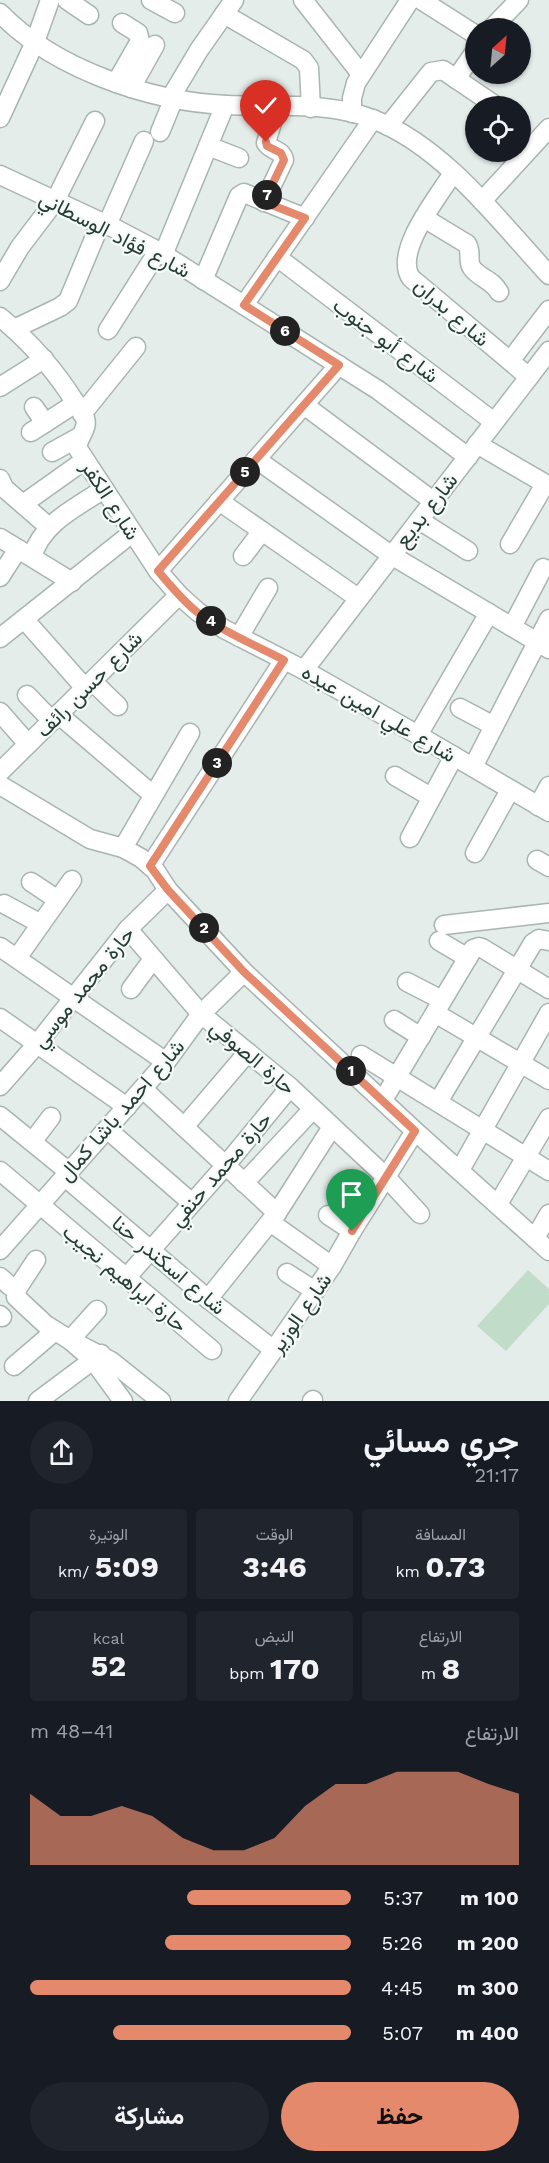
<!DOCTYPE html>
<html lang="ar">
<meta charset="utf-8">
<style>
body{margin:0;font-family:"Work Sans",Vazirmatn,sans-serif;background:#20242c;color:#f1f3f6;direction:rtl;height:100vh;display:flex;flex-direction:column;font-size:22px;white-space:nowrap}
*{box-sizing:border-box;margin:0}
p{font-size:20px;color:#9ea1a6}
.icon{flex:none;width:33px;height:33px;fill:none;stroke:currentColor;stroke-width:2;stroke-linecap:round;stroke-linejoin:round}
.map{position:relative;height:1401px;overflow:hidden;direction:ltr}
.drawer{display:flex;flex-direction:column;background:#171b24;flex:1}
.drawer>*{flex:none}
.needle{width:39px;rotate:27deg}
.fabs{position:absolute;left:465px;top:18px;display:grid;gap:12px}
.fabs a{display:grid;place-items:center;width:66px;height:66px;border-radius:50%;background:#171b24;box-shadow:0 2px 4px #0004;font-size:30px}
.pin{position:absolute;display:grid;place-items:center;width:51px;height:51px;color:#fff;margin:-62px -26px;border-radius:50% 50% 50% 0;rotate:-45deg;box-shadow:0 0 6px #0007}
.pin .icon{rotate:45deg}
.km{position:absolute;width:30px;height:30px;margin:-15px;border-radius:50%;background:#222;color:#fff;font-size:16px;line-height:30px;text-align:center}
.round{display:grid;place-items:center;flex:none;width:63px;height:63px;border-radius:32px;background:#20242c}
.overview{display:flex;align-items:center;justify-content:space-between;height:102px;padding:0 30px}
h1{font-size:33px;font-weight:700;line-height:45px}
.stats{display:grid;grid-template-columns:repeat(3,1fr);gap:9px;height:102px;padding:6px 30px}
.stats div{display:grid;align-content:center;border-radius:6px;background:#20242c;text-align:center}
.stats b{font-size:30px;font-weight:700}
.stats small{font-size:16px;font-weight:400}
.stats p{font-size:16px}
.chart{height:168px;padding:12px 30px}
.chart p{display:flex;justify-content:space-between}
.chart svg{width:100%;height:108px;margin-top:6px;fill:#e5896c;opacity:.7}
.action{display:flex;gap:12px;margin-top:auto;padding:12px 30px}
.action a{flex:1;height:69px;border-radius:36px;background:#e5896c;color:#111;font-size:24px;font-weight:700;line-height:69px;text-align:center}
.action a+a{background:#20242c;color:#f1f3f6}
ul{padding:0 30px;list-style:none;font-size:20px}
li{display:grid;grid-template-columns:96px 72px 1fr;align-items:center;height:45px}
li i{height:15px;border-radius:8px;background:#e5896c}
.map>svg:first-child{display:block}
</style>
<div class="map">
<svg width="549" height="1401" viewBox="0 0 549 1401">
<rect width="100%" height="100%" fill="#e5edea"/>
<path fill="#c1dcc8" d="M528,1270L549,1289V1304L506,1351L477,1326Z"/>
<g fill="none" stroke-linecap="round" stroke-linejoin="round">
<g stroke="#a8b5b1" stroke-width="21">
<g id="minor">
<path d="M67,0L89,15"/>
<path d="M151,0L175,13"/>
<path d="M303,0L361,74"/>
<path d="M421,0L476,35"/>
<path d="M0,13C54,69 151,102 227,105C275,107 329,101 375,120C445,148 499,221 549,275"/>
<path d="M224,14L303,60L309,68L311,108"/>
<path d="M492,28L519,0"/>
<path d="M456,79L476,50"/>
<path d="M116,83L140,41L138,33L122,23"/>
<path d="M131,88L155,45"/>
<path d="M171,97L199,50L234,0"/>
<path d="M352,113V98L356,83L410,0"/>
<path d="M0,118L35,42L50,0"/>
<path d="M388,126L431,72L443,70L496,106"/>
<path d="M160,132L174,98"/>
<path d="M208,146L239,158"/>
<path d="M453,173C438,197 393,252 411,278L529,377"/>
<path d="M0,175L116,229L158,251L378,390L468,457"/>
<path d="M482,201L549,128"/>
<path d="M264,202L284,160C282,149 271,151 266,143L277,106"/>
<path d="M424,218L467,244C472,252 467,261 472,268C479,278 493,280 499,292"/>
<path d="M107,225L144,141"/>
<path d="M163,255L225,105"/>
<path d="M277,257L494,422"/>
<path d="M203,280L239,196L244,193L305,218"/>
<path d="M0,281L20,247L55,201L95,121"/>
<path d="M244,305L373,119"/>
<path d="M0,317C29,341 55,370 75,402C78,407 83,413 85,418C89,430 76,438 78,449L158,571L179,595L198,612L224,629L304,670L418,735L549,812"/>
<path d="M14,329L60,307L68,301L101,222"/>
<path d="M108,330L158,251"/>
<path d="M510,361L549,310"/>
<path d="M0,387L44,359"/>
<path d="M304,405L433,501"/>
<path d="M34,407L45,423"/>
<path d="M82,414L136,347"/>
<path d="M31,432L76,403"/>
<path d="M477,444L549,486"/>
<path d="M52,452L81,436"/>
<path d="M256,459L391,555L549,649"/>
<path d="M0,479L4,488L49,527"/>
<path d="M219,501L358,598"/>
<path d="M23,504L85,460"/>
<path d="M419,520L468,551"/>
<path d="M0,538L72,582"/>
<path d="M510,544L545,484"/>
<path d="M243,556L262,531"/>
<path d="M32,557C42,523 75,508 104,489"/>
<path d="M158,571L339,365"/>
<path d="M0,577L18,549"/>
<path d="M24,619L85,688"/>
<path d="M512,627L543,568"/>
<path d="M239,637L268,588"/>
<path d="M0,638L132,533"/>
<path d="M304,670L549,351"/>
<path d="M92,681L118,706"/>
<path d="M27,695L52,721"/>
<path d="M460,708L494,726"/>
<path d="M0,712L28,744"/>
<path d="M58,714L153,795"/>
<path d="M418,735L489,613"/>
<path d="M473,767L549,619"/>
<path d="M0,772L179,595"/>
<path d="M395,776L431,797"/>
<path d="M0,785L90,839L123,848L141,858L155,870L168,890L244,972L415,1131L549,1251"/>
<path d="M538,806L549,786"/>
<path d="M410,838L454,756"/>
<path d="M123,848L190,733"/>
<path d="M475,853L510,790"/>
<path d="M537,860L549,867"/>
<path d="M150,866L284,660"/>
<path d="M31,882L58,900"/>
<path d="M4,904L41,924"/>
<path d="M444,925L549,913"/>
<path d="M128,929L201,1014L290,1087L386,1177L420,1214"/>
<path d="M439,941L468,958"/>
<path d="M0,947L166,1062"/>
<path d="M17,958L72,880"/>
<path d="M407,982L442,1000"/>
<path d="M131,989L153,959"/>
<path d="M435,1013L549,1080"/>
<path d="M0,1018L127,1107"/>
<path d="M394,1020L421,1037"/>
<path d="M361,1055L549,1171"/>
<path d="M0,1086L37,1044L128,929L168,890"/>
<path d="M143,1089L277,1213"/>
<path d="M383,1100L473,949L479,947L482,948L549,989"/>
<path d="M438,1102L533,943L539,939L549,941"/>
<path d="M0,1116L69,1172"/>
<path d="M184,1127L248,1052"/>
<path d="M108,1130L192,1203"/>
<path d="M32,1142L51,1117"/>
<path d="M460,1170L549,1013"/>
<path d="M0,1171L212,1350"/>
<path d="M65,1177L208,1299L274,1350"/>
<path d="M244,1183L313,1109"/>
<path d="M498,1204L549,1118"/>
<path d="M328,1215L352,1231"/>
<path d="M270,1222L332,1266"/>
<path d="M535,1238L549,1214"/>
<path d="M0,1250L166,1062L201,1014L244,972"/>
<path d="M36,1260L17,1289L16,1297L46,1325L70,1340L93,1360L123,1401"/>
<path d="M287,1273L315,1291"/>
<path d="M0,1277L10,1286"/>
<path d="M126,1278L226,1165L290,1087"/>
<path d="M208,1299L277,1213L332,1127"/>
<path d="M97,1310L70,1340L111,1361L161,1401"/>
<path d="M0,1315L2,1317"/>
<path d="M14,1366L55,1331"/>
<path d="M38,1401L101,1354"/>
<path d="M238,1401L332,1266L352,1231L415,1131"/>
<path d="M312,1401L313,1400"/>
</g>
</g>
<use href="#minor" stroke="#fff" stroke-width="18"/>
</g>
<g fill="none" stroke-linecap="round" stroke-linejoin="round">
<g stroke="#fff" stroke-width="12">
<path id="route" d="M266,142L267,146L281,153L284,160L264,202L305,218L244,305L339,365L158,571C170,585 182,600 197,612C223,632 255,645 284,660L150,866L168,890L244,972L415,1131L352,1231"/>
</g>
<use href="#route" stroke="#e5896c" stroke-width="8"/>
</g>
<g text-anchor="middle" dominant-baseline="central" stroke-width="4.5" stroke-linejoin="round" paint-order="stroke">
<g font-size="21" fill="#263d37" stroke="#f6faf8">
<text transform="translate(115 234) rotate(27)">شارع فؤاد الوسطاني</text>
<text transform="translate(452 312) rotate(41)">شارع بدران</text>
<text transform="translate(386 340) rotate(37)">شارع أبو جنوب</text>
<text transform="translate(111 500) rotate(57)">شارع الكفر</text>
<text transform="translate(426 510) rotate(-52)">شارع بديع</text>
<text transform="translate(89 684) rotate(-45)">شارع حسن رائف</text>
<text transform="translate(379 713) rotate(30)">شارع علي امين عبده</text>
<text transform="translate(83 987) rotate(-51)">حارة محمد موسي</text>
<text transform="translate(253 1057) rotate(40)">حارة الصوفي</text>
<text transform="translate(121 1110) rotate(-49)">شارع احمد باشا كمال</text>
<text transform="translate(220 1169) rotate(-49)">حارة محمد حنفي</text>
<text transform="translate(169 1265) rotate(40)">شارع اسكندر حنا</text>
<text transform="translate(125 1278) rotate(40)">حارة ابراهيم نجيب</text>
<text transform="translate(300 1313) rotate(-55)">شارع الوزير</text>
</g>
</g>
</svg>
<div class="fabs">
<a><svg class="needle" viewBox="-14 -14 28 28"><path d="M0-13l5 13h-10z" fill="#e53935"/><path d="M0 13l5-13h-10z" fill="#9ea1a6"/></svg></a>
<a><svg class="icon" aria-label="locate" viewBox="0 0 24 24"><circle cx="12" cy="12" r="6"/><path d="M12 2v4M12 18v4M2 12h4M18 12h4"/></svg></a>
</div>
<div class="pin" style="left:352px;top:1231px;background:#1e9e55"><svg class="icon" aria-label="arrive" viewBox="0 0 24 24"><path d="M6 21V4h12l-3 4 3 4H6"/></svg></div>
<div class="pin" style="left:266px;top:142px;background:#d93025"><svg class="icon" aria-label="check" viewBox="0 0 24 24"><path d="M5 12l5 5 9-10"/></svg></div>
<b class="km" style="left:351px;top:1071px">1</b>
<b class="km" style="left:204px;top:928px">2</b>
<b class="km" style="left:217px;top:763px">3</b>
<b class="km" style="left:211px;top:621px">4</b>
<b class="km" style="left:245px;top:472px">5</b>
<b class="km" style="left:285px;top:331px">6</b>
<b class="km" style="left:267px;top:195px">7</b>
</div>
<section class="drawer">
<div class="overview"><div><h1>جري مسائي</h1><p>21:17</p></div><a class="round"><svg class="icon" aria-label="share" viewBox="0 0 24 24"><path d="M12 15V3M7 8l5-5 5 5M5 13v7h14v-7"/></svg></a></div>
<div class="stats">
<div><p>المسافة</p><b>0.73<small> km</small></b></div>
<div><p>الوقت</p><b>3:46</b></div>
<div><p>الوتيرة</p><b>5:09<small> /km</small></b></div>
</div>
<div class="stats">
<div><p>الارتفاع</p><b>8<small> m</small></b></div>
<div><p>النبض</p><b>170<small> bpm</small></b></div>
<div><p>kcal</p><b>52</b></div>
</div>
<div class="chart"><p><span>الارتفاع</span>41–48 m</p>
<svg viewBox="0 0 160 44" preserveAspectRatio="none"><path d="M0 44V15L10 24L20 24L30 20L40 24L50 33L60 38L70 38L80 33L90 20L100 11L110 11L120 6L130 6L140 6L150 11L160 15V44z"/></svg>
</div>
<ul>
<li><b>100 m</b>5:37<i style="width:51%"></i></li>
<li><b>200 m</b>5:26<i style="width:58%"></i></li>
<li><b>300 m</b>4:45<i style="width:100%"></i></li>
<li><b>400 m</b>5:07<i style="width:74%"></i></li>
</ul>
<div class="action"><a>حفظ</a><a>مشاركة</a></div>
</section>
